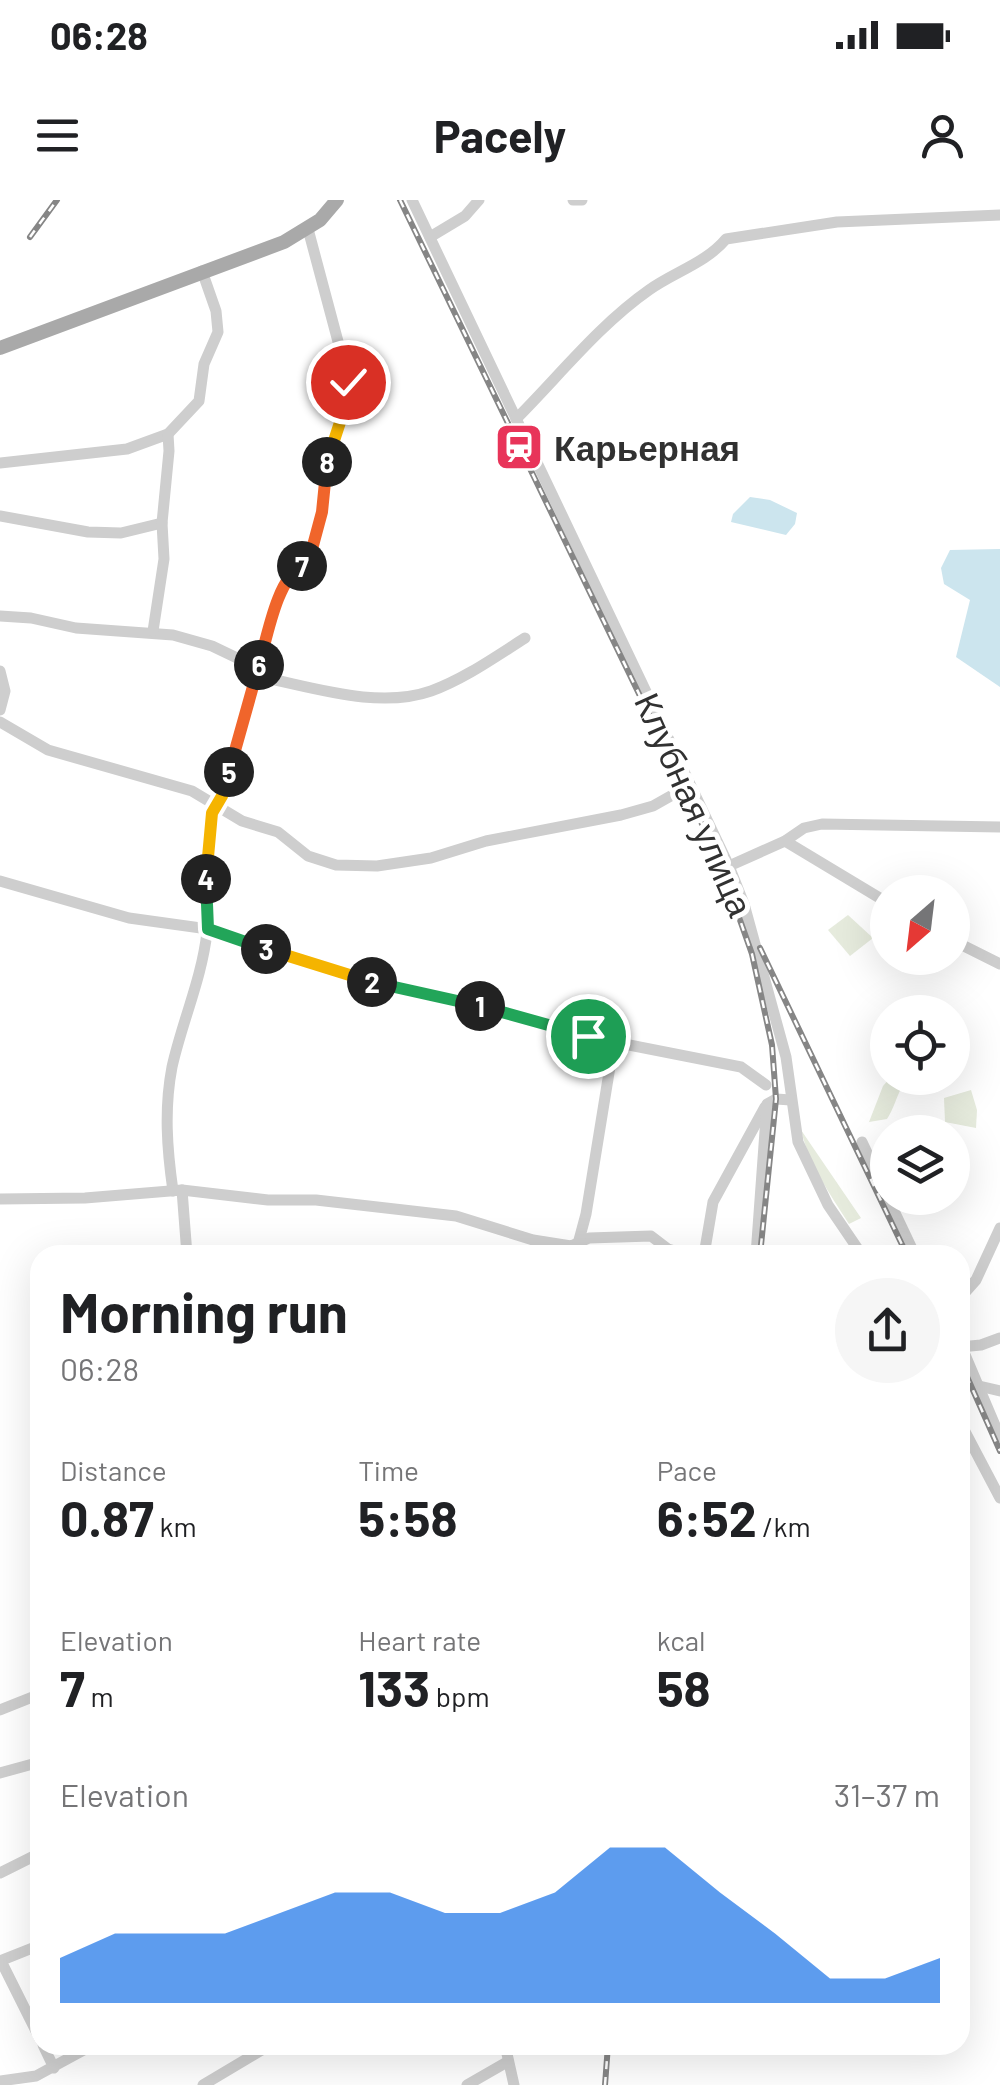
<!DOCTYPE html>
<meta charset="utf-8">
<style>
body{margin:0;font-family:Barlow,sans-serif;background:#f6f6f6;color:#202124;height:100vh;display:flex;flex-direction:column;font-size:38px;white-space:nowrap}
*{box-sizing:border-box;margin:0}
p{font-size:32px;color:#757577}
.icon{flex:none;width:55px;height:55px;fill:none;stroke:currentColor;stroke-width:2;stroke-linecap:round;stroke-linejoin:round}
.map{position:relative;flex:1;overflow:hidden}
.sheet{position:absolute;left:30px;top:1045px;width:940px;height:810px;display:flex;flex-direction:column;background:#fff;border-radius:30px;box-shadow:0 10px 40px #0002}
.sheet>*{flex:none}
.needle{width:65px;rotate:208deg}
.tools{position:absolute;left:870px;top:675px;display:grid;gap:20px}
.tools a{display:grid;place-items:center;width:100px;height:100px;border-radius:50%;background:#fff;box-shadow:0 10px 40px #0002;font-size:50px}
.pin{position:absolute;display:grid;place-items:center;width:85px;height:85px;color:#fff;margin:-42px;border:5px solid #fff;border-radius:50%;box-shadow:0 2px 10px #0007}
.km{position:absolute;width:50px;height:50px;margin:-25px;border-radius:50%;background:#222;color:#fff;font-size:28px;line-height:50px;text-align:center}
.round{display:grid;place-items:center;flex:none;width:105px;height:105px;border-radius:52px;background:#f6f6f6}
.overview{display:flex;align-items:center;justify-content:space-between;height:170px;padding:0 30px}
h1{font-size:55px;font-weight:700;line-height:75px}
.figures{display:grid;grid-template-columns:repeat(3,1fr);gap:15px;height:170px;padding:10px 30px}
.figures div{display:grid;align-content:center}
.figures b{font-size:50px;font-weight:700}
.figures small{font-size:28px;font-weight:400}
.figures p{font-size:28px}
.chart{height:280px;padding:20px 30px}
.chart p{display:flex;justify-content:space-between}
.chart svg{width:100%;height:180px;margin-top:10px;fill:#1a73e8;opacity:.7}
.status{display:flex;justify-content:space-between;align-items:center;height:70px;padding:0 50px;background:#fff;direction:ltr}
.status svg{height:28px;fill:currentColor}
header{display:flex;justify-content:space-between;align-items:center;height:130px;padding:0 30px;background:#fff;font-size:45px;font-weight:700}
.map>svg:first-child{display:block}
</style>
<div class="status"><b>06:28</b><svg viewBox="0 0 49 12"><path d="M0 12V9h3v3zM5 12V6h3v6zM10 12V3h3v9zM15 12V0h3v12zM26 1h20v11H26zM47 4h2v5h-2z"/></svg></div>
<header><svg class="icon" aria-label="menu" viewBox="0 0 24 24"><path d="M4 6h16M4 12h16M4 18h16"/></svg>Pacely<svg class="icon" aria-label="person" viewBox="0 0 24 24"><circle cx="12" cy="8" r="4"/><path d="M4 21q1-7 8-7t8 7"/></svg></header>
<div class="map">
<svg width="1000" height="1885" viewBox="0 0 1000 1885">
<rect width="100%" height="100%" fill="#fff"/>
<g fill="#e6ebdd">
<path d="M848,715L873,738L850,756L828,730Z"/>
<path d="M890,878L909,879C896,891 897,904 887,919L869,922L883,886Z"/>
<path d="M971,890L977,910L976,928L945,922L944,898Z"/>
<path d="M801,930L861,1018L849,1024C830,994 809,964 801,930Z"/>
</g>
<g fill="#cce5ee">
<path d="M750,297L770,300L797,313L795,324L786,335L731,322L733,314Z"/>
<path d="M1000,349V487L956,457L970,400L944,384L941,368L950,350Z"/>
</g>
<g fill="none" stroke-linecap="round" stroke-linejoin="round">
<g stroke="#cecece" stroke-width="11">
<path d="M412,0L729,666L744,704L786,857L798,942L828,1005L862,1055"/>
<path d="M573,0H582"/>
<path d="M430,37L465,16L479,0"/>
<path d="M516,219C559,176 599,125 649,90C674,72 706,63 726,39L837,22L1000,15"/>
<path d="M0,263L127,249L168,234L199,201L204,164L218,132L216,111L202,71"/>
<path d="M0,316L88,332L121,333L162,323"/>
<path d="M0,416L31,418L76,428L173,435L212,446L258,468"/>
<path d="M153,431L164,359L162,323L169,251L168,234"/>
<path d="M0,471L5,491L0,510"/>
<path d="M256,476C310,486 377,510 431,491C464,479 495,457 525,438"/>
<path d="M0,522L48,550L192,591L242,621L278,632L308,656L336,665L377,666L431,658L486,641L621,615L653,606L676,593"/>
<path d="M785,641L888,703"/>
<path d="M729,666L785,641L804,628L822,624L1000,627"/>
<path d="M0,681L129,718L208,729L270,751L407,791L514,813L614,842L741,867L766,885"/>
<path d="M952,740L1000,764"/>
<path d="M862,942L888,997"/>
<path d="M182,990L187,1055"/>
<path d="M173,991C167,949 164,909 172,867C182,822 202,778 207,732C213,686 196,638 222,595L278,399L291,372L308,365L321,312L328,255L348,198L340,149L308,29"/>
<path d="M888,998L915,1055"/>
<path d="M0,999L85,998L182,990L268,1000H316L456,1016L533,1040L571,1046L589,1038L651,1036L668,1049L688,1055"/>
<path d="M575,1055L586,1014L614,842"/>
<path d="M704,1055L713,1002L765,907"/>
<path d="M756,1055L767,904L776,899L791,900"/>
<path d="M960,1098L976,1080L1000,1028"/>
<path d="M960,1143L1000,1237"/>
<path d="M960,1147L981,1145L1000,1138"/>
<path d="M979,1186L1000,1191"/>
<path d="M960,1222L1000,1298"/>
<path d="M0,1510L40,1494"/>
<path d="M0,1573L40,1562"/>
<path d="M0,1673L40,1653"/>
<path d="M0,1761L40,1745"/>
<path d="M1,1761L40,1839"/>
<path d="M43,1845L54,1868"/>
<path d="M505,1845L514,1885"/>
<path d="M0,1881L36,1876L93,1845"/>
<path d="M203,1885L270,1845"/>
<path d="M467,1885L507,1862"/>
</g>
<path stroke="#a9a9a9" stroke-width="14" d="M0,148L284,42L320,20L337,0"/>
<g stroke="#868686" stroke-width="6">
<g id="rail">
<path d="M400,0L717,655L752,754L772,845L776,899L760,1055"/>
<path d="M30,37L57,0"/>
<path d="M760,748L907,1055"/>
<path d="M960,1161L1000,1251"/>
<path d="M605,1885L608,1845"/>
</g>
</g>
<use href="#rail" stroke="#fff" stroke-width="2.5" stroke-dasharray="8" stroke-linecap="butt"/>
</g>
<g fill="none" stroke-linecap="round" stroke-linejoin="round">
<g stroke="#fff" stroke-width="20">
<path id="split-1" d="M480,806L588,836"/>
</g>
<g stroke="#fff" stroke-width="20">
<path id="split-2" d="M372,782L480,806"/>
</g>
<g stroke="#fff" stroke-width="20">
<path id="split-3" d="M266,749L372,782"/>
</g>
<g stroke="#fff" stroke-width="20">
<path id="split-4" d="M206,679L208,729L266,749"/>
</g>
<g stroke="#fff" stroke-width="20">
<path id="split-5" d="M206,679L212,613L222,596L229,572"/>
</g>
<g stroke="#fff" stroke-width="20">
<path id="split-6" d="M229,572L259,465"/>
</g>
<g stroke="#fff" stroke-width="20">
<path id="split-7" d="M259,465C267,438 277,378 302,366"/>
</g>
<g stroke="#fff" stroke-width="20">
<path id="split-8" d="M302,366L308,364L322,312L327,262"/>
</g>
<g stroke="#fff" stroke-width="20">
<path id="split-9" d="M327,262L348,198V182"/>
</g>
<use href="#split-1" stroke="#22a559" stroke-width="12"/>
<use href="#split-2" stroke="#22a559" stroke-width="12"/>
<use href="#split-3" stroke="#f5b400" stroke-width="12"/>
<use href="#split-4" stroke="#22a559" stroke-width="12"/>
<use href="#split-5" stroke="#f5b400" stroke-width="12"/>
<use href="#split-6" stroke="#f0652b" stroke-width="12"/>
<use href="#split-7" stroke="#f0652b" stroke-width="12"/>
<use href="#split-8" stroke="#f0652b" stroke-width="12"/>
<use href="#split-9" stroke="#f5b400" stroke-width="12"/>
</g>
<defs>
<g id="station-square" transform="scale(2.5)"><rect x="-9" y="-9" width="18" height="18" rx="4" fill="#e83459" stroke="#fff"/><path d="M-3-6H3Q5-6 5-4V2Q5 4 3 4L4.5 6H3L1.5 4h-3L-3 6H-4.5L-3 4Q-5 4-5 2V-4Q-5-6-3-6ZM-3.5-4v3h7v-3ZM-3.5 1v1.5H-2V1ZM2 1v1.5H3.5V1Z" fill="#fff"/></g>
</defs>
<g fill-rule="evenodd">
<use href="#station-square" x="519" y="247"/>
</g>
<g text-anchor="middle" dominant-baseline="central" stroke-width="10" stroke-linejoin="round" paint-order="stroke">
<g font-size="35" font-weight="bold" fill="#313131" stroke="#fff" text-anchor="start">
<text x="554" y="247">Карьерная</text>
</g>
<g font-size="35" fill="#313131" stroke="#fff">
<text transform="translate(695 604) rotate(66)">Клубная улица</text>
</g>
</g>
</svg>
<div class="tools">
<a><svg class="needle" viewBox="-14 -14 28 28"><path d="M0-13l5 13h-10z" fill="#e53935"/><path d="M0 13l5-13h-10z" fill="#757577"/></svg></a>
<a><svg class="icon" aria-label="locate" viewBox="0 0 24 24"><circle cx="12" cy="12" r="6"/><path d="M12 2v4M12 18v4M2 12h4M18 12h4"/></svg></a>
<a><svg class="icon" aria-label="layers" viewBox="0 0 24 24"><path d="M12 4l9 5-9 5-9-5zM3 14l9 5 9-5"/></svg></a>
</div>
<div class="pin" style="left:588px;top:836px;background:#1e9e55"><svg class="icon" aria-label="arrive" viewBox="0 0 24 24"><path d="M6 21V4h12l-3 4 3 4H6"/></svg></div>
<div class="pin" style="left:348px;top:182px;background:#d93025"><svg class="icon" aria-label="check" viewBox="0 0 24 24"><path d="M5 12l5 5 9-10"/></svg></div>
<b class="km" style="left:480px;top:806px">1</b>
<b class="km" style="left:372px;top:782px">2</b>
<b class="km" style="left:266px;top:749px">3</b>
<b class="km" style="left:206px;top:679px">4</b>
<b class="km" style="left:229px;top:572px">5</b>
<b class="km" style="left:259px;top:465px">6</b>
<b class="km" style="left:302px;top:366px">7</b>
<b class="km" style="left:327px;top:262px">8</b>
<section class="sheet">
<div class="overview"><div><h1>Morning run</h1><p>06:28</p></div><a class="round"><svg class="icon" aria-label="share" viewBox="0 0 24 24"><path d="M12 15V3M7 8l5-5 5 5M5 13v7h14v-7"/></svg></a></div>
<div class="figures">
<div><p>Distance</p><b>0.87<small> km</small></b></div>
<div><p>Time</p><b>5:58</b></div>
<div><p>Pace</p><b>6:52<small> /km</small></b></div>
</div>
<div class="figures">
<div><p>Elevation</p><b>7<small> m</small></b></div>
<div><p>Heart rate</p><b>133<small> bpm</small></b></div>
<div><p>kcal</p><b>58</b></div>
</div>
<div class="chart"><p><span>Elevation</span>31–37 m</p>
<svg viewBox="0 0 160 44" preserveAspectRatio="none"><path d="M0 44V33L10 27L20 27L30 27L40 22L50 17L60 17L70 22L80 22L90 17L100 6L110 6L120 17L130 27L140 38L150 38L160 33V44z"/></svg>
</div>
</section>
</div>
